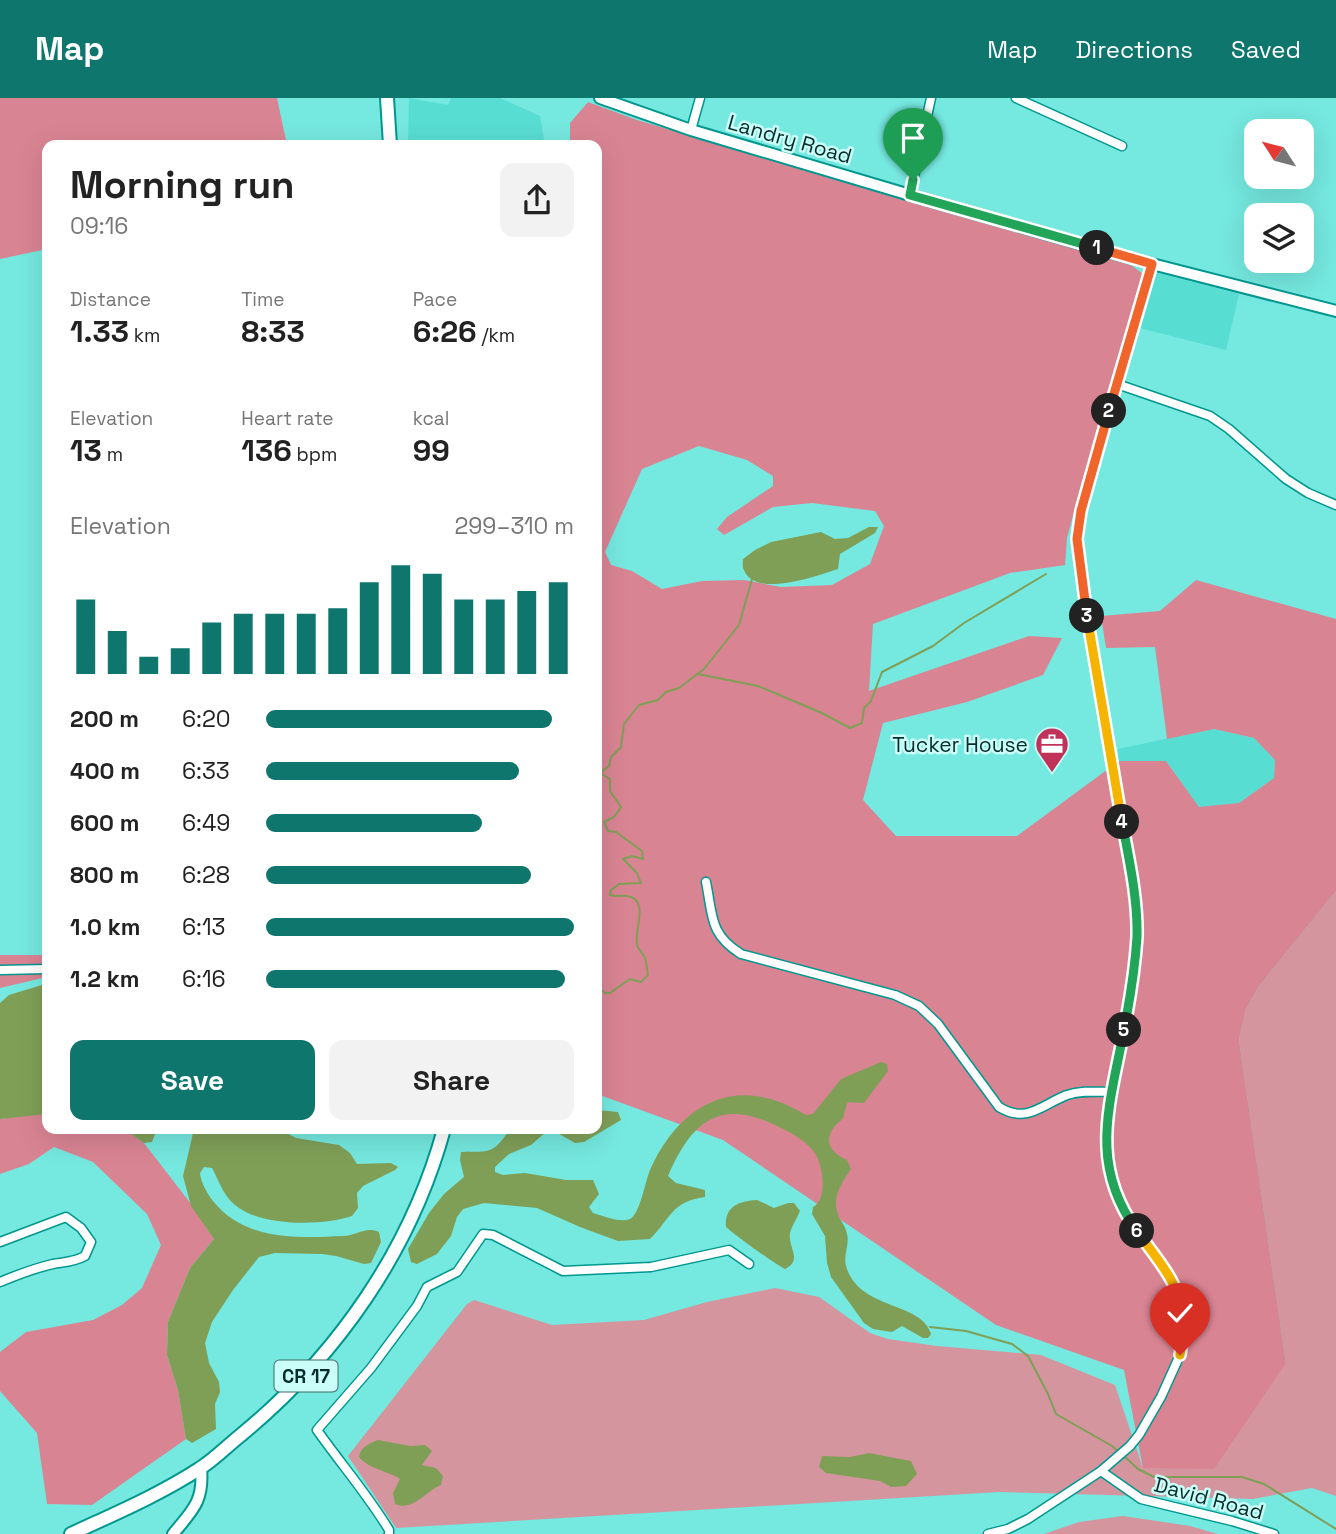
<!DOCTYPE html>
<meta charset="utf-8">
<style>
body{margin:0;font-family:"Space Grotesk",sans-serif;background:#f2f2f2;color:#222;height:100vh;display:flex;flex-direction:column;font-size:26px;white-space:nowrap}
*{box-sizing:border-box;margin:0}
p{font-size:23px;color:#767676}
.icon{flex:none;width:38px;height:38px;fill:none;stroke:currentColor;stroke-width:2;stroke-linecap:round;stroke-linejoin:round}
.map{position:relative;flex:1;overflow:hidden}
.sheet{position:absolute;left:42px;top:42px;width:560px;height:994px;display:flex;flex-direction:column;background:#fff;border-radius:14px;box-shadow:0 7px 28px #0002}
.sheet>*{flex:none}
.needle{width:46px;rotate:306deg}
.buttons{position:absolute;left:1244px;top:21px;display:grid;gap:14px}
.buttons a{display:grid;place-items:center;width:70px;height:70px;border-radius:14px;background:#fff;box-shadow:0 7px 28px #0002;font-size:35px}
.pin{position:absolute;display:grid;place-items:center;width:60px;height:60px;color:#fff;margin:-72px -30px;border-radius:50% 50% 50% 0;rotate:-45deg;box-shadow:0 0 7px #0007}
.pin .icon{rotate:45deg}
.km{position:absolute;width:35px;height:35px;margin:-18px;border-radius:50%;background:#222;color:#fff;font-size:19px;line-height:35px;text-align:center}
.round{display:grid;place-items:center;flex:none;width:74px;height:74px;border-radius:14px;background:#f2f2f2}
.head{display:flex;align-items:center;justify-content:space-between;height:119px;padding:0 28px}
h1{font-size:38px;font-weight:700;line-height:52px}
.metrics{display:grid;grid-template-columns:repeat(3,1fr);gap:10px;height:119px;padding:7px 28px}
.metrics div{display:grid;align-content:center}
.metrics b{font-size:30px;font-weight:700}
.metrics small{font-size:19px;font-weight:400}
.metrics p{font-size:19px}
.chart{height:196px;padding:14px 28px}
.chart p{display:flex;justify-content:space-between}
.chart svg{width:100%;height:126px;margin-top:7px;stroke:#0f766e;stroke-width:6}
.cta{display:flex;gap:14px;margin-top:auto;padding:14px 28px}
.cta a{flex:1;height:80px;border-radius:14px;background:#0f766e;color:#fff;font-size:28px;font-weight:700;line-height:80px;text-align:center}
.cta a+a{background:#f2f2f2;color:#222}
ul{padding:0 28px;list-style:none;font-size:23px}
li{display:grid;grid-template-columns:112px 84px 1fr;align-items:center;height:52px}
li i{height:18px;border-radius:9px;background:#0f766e}
header{display:flex;align-items:center;gap:42px;box-sizing:border-box;height:98px;padding:0 35px;background:#0f766e;color:#fff}
header strong{font-size:33px}
nav{display:flex;gap:38px;margin-inline-start:auto;font-size:24px}
.map>svg:first-child{display:block}
</style>
<header>
<strong>Map</strong>
<nav><a>Map</a><a>Directions</a><a>Saved</a></nav>
</header>
<div class="map">
<svg width="1336" height="1436" viewBox="0 0 1336 1436">
<rect width="100%" height="100%" fill="#75e8df"/>
<g fill="#58ddd3">
<path d="M409,0L448,7L451,0H500L540,18L545,47H408Z"/>
<path d="M1154,174L1239,196L1226,252L1140,230Z"/>
<path d="M1213,631L1254,640L1275,662L1274,680L1239,705L1199,710L1166,663H1119L1118,651Z"/>
</g>
<g fill="#d4959f">
<path d="M1336,793V1398L1312,1390L1253,1401L999,1394L396,1430L348,1358L467,1206L474,1202L552,1227L644,1222L707,1204L775,1190L819,1199L870,1235L888,1241L937,1248L1041,1257L1115,1287L1143,1370L1286,1265L1239,942L1246,911L1259,888Z"/>
<path d="M1123,1418L1190,1428L1218,1436H1044L1079,1424Z"/>
</g>
<g fill="#d98493" fill-rule="evenodd">
<path d="M0,0H277L287,47H47V151L0,161Z"/>
<path d="M588,4L637,22L1131,167L1143,176L1080,391L1067,440L1065,467L1010,475L873,526L869,593L1029,538L1062,540L1043,577L967,604L883,625L863,702L896,738H1017L1119,663H1166L1199,709L1239,705L1274,680L1275,662L1254,640L1214,631L1167,641L1155,549L1106,550L1101,518L1160,513L1196,482L1336,521V793L1259,888L1246,911L1239,942L1286,1265L1214,1371L1143,1370L1124,1272L996,1227L723,1042L597,996V47H570V25ZM699,348L747,362L773,378V388L727,419L717,431L724,437L773,409L812,405L875,413L884,428L870,466L832,487L781,489L744,482L702,483L662,491L632,473L611,467L605,454L642,371Z"/>
<path d="M0,857H47V879L0,890Z"/>
<path d="M35,1016H47V1031H124L144,1045L191,1106L214,1141L190,1170L168,1224L167,1257L178,1292L186,1341L92,1407L47,1406L37,1335L0,1293V1254L26,1234L93,1222L122,1207L142,1190L161,1147L147,1116L93,1064L54,1049L29,1066L0,1076V1021Z"/>
</g>
<g fill="#7f9f57">
<path d="M869,429H878L875,435L840,456L838,471C819,477 755,501 744,472C742,469 743,465 743,461L755,452L771,444L821,434L835,441L848,440Z"/>
<path d="M42,887L47,888V1016L0,1021V905L9,897Z"/>
<path d="M881,964L887,966L888,973L864,1005L848,1004C845,1009 845,1015 843,1020C842,1022 836,1026 835,1028C822,1044 832,1055 847,1062L851,1071C840,1087 830,1102 840,1121C843,1126 846,1130 847,1136C850,1146 843,1157 846,1168C859,1213 922,1203 931,1236L928,1240H923L902,1228L892,1234L873,1231L864,1225L831,1179L827,1165L825,1138L812,1116L813,1109C828,1101 823,1068 815,1055C807,1043 788,1033 775,1027C718,1000 691,1025 668,1078L676,1085L705,1092V1099C671,1104 672,1119 650,1141L618,1143L580,1129L537,1110L484,1105L463,1111L457,1119L451,1138L437,1156L417,1166L411,1164L408,1151L429,1115L444,1096L464,1079L460,1062L461,1054C491,1053 492,1057 510,1031H597V1012L618,1014L621,1022L584,1044L575,1045L554,1033L546,1034L531,1047L509,1056L495,1069V1074L503,1077L525,1075L566,1082H593L599,1096L589,1109L593,1115C603,1118 620,1125 630,1121C640,1116 645,1084 650,1072C681,1003 739,975 806,1017L813,1016L841,981Z"/>
<path d="M124,1031H157L152,1044L144,1045Z"/>
<path d="M194,1031H279L296,1040L339,1047L350,1055L357,1066L391,1065L398,1069L395,1072L363,1088L357,1095L358,1110L352,1118C323,1128 265,1128 239,1110C224,1100 220,1085 212,1070L204,1069L200,1075C201,1085 207,1095 213,1103C245,1143 297,1140 343,1138C356,1138 366,1128 379,1134L381,1144L371,1165L364,1166L336,1158L322,1156L275,1155L259,1159L233,1192L212,1224L205,1245L209,1265L219,1284L220,1294L215,1306L216,1331L192,1345L186,1341L178,1292L167,1257L168,1224L190,1170L214,1141L191,1108L183,1078Z"/>
<path d="M757,1102L774,1110L788,1105H794L800,1113C797,1120 792,1128 790,1135C788,1150 803,1162 785,1171C779,1169 732,1135 726,1129C724,1108 740,1103 757,1102Z"/>
<path d="M378,1342L410,1348L425,1347L432,1353L422,1367L436,1370L443,1378L441,1387C427,1392 413,1414 395,1406L393,1395L400,1381C388,1373 369,1371 359,1359C360,1349 370,1345 378,1342Z"/>
<path d="M869,1355L911,1363L917,1376L906,1388L891,1389L880,1383L826,1375L819,1369L822,1358L850,1359Z"/>
</g>
<g fill="none" stroke-linecap="round" stroke-linejoin="round">
<g stroke="#7f9f57" stroke-width="2">
<path d="M698,576L758,588L822,615L850,630L862,625L864,610L871,603L882,574L933,548L964,525L1046,476"/>
<path d="M597,888L605,895H610L630,881L641,884L648,877C647,872 647,865 645,860C643,855 638,852 637,846C634,832 650,801 627,798C620,797 617,799 610,797L611,792L619,786L641,785L637,775L623,761L632,758L643,761L642,753L616,734L608,733L604,724L614,719L621,709L610,693V681L600,675L609,668L611,659L621,649L624,626L639,607L658,602L666,594L679,590L704,571L739,527L752,481"/>
<path d="M930,1229L966,1233L1012,1246L1028,1258L1048,1296L1056,1316L1112,1348L1119,1354"/>
<path d="M1124,1358L1138,1371L1154,1379H1242L1264,1386L1336,1431"/>
</g>
<g stroke="#00978f" stroke-width="11">
<g id="street">
<path d="M1016,0L1122,48"/>
<path d="M691,32L700,0"/>
<path d="M910,97L931,0"/>
<path d="M1117,286L1210,318L1229,331L1286,381L1308,395L1336,407"/>
<path d="M706,784C713,818 709,836 741,856L895,897L919,908L938,926L999,1009C1027,1026 1041,1007 1067,997C1082,992 1097,994 1113,994"/>
<path d="M0,872L47,871"/>
<path d="M0,1144L66,1119L81,1130L91,1144L85,1158C74,1164 65,1164 53,1166C35,1170 17,1177 0,1184"/>
<path d="M1101,1373L1141,1401L1232,1423L1274,1436"/>
<path d="M389,1436V1432C368,1397 341,1366 317,1332L371,1270L417,1208L427,1189L457,1174L483,1136L493,1137L563,1173L651,1169L729,1152L749,1166"/>
<path d="M988,1436L1008,1431L1028,1421L1101,1373L1130,1348L1139,1337L1161,1299L1180,1257L1184,1233L1183,1210L1175,1187L1131,1125L1119,1103L1110,1080L1106,1054L1107,1029L1131,895L1137,837L1132,778L1093,559L1077,441L1081,413L1152,166"/>
</g>
</g>
<g stroke="#00978f" stroke-width="14">
<g id="secondary">
<path d="M600,0L691,32L910,97L1152,166L1336,213"/>
<path d="M173,1436C193,1412 204,1403 201,1370"/>
</g>
</g>
<g stroke="#00978f" stroke-width="16">
<g id="primary">
<path d="M387,0L390,47"/>
<path d="M71,1436C114,1416 159,1397 199,1371C214,1362 227,1348 241,1337C337,1258 411,1152 444,1031"/>
</g>
</g>
<use href="#street" stroke="#fff" stroke-width="8"/>
<use href="#secondary" stroke="#fff" stroke-width="10"/>
<use href="#primary" stroke="#fff" stroke-width="12"/>
</g>
<g fill="none" stroke-linecap="round" stroke-linejoin="round">
<g stroke="#fff" stroke-width="14">
<path id="split-1" d="M913,82L910,97L1097,150"/>
</g>
<g stroke="#fff" stroke-width="14">
<path id="split-2" d="M1097,150L1152,166L1109,313"/>
</g>
<g stroke="#fff" stroke-width="14">
<path id="split-3" d="M1087,518L1077,441L1081,413L1109,313"/>
</g>
<g stroke="#fff" stroke-width="14">
<path id="split-4" d="M1087,518L1122,724"/>
</g>
<g stroke="#fff" stroke-width="14">
<path id="split-5" d="M1122,724C1129,761 1138,801 1137,839C1135,870 1130,901 1124,932"/>
</g>
<g stroke="#fff" stroke-width="14">
<path id="split-6" d="M1124,932C1110,1007 1088,1065 1137,1133"/>
</g>
<g stroke="#fff" stroke-width="14">
<path id="split-7" d="M1137,1133C1170,1179 1191,1197 1180,1257"/>
</g>
<use href="#split-1" stroke="#22a559" stroke-width="9"/>
<use href="#split-2" stroke="#f0652b" stroke-width="9"/>
<use href="#split-3" stroke="#f0652b" stroke-width="9"/>
<use href="#split-4" stroke="#f5b400" stroke-width="9"/>
<use href="#split-5" stroke="#22a559" stroke-width="9"/>
<use href="#split-6" stroke="#22a559" stroke-width="9"/>
<use href="#split-7" stroke="#f5b400" stroke-width="9"/>
</g>
<defs>
<g id="office-pin" transform="scale(1.75)"><path d="M0 17L-7.5 6A9.5 9.5 0 1 1 7.5 6Z" fill="#c1325b" stroke="#cafef9"/><path d="M-6-3h4V-5.5h4V-3h4V5H-6ZM-1-4.5V-3h2v-1.5ZM-6 0V1H6V0Z" fill="#fff"/></g>
</defs>
<g fill-rule="evenodd">
<use href="#office-pin" x="1052" y="646"/>
</g>
<g text-anchor="middle" dominant-baseline="central" stroke-width="5" stroke-linejoin="round" paint-order="stroke">
<rect fill="#cafef9" stroke="#416c68" stroke-width="2" x="274.5" y="1262.5" width="63" height="31" rx="5"/>
<g font-size="19" font-weight="bold" fill="#062d2a">
<text x="306" y="1278">CR 17</text>
</g>
<g font-size="21" fill="#062d2a" stroke="#cafef9">
<text transform="translate(790 41) rotate(16)">Landry Road</text>
<text transform="translate(1209 1400) rotate(15)">David Road</text>
</g>
<g font-size="21" fill="#062d2a" stroke="#cafef9" text-anchor="end">
<text x="1028" y="646">Tucker House</text>
</g>
</g>
</svg>
<div class="buttons">
<a><svg class="needle" viewBox="-14 -14 28 28"><path d="M0-13l5 13h-10z" fill="#e53935"/><path d="M0 13l5-13h-10z" fill="#767676"/></svg></a>
<a><svg class="icon" aria-label="layers" viewBox="0 0 24 24"><path d="M12 4l9 5-9 5-9-5zM3 14l9 5 9-5"/></svg></a>
</div>
<div class="pin" style="left:913px;top:82px;background:#1e9e55"><svg class="icon" aria-label="arrive" viewBox="0 0 24 24"><path d="M6 21V4h12l-3 4 3 4H6"/></svg></div>
<div class="pin" style="left:1180px;top:1257px;background:#d93025"><svg class="icon" aria-label="check" viewBox="0 0 24 24"><path d="M5 12l5 5 9-10"/></svg></div>
<b class="km" style="left:1097px;top:150px">1</b>
<b class="km" style="left:1109px;top:313px">2</b>
<b class="km" style="left:1087px;top:518px">3</b>
<b class="km" style="left:1122px;top:724px">4</b>
<b class="km" style="left:1124px;top:932px">5</b>
<b class="km" style="left:1137px;top:1133px">6</b>
<section class="sheet">
<div class="head"><div><h1>Morning run</h1><p>09:16</p></div><a class="round"><svg class="icon" aria-label="share" viewBox="0 0 24 24"><path d="M12 15V3M7 8l5-5 5 5M5 13v7h14v-7"/></svg></a></div>
<div class="metrics">
<div><p>Distance</p><b>1.33<small> km</small></b></div>
<div><p>Time</p><b>8:33</b></div>
<div><p>Pace</p><b>6:26<small> /km</small></b></div>
</div>
<div class="metrics">
<div><p>Elevation</p><b>13<small> m</small></b></div>
<div><p>Heart rate</p><b>136<small> bpm</small></b></div>
<div><p>kcal</p><b>99</b></div>
</div>
<div class="chart"><p><span>Elevation</span>299–310 m</p>
<svg viewBox="0 0 160 44" preserveAspectRatio="none"><path d="M5 44V18M15 44V29M25 44V38M35 44V35M45 44V26M55 44V23M65 44V23M75 44V23M85 44V21M95 44V12M105 44V6M115 44V9M125 44V18M135 44V18M145 44V15M155 44V12"/></svg>
</div>
<ul>
<li><b>200 m</b>6:20<i style="width:93%"></i></li>
<li><b>400 m</b>6:33<i style="width:82%"></i></li>
<li><b>600 m</b>6:49<i style="width:70%"></i></li>
<li><b>800 m</b>6:28<i style="width:86%"></i></li>
<li><b>1.0 km</b>6:13<i style="width:100%"></i></li>
<li><b>1.2 km</b>6:16<i style="width:97%"></i></li>
</ul>
<div class="cta"><a>Save</a><a>Share</a></div>
</section>
</div>
